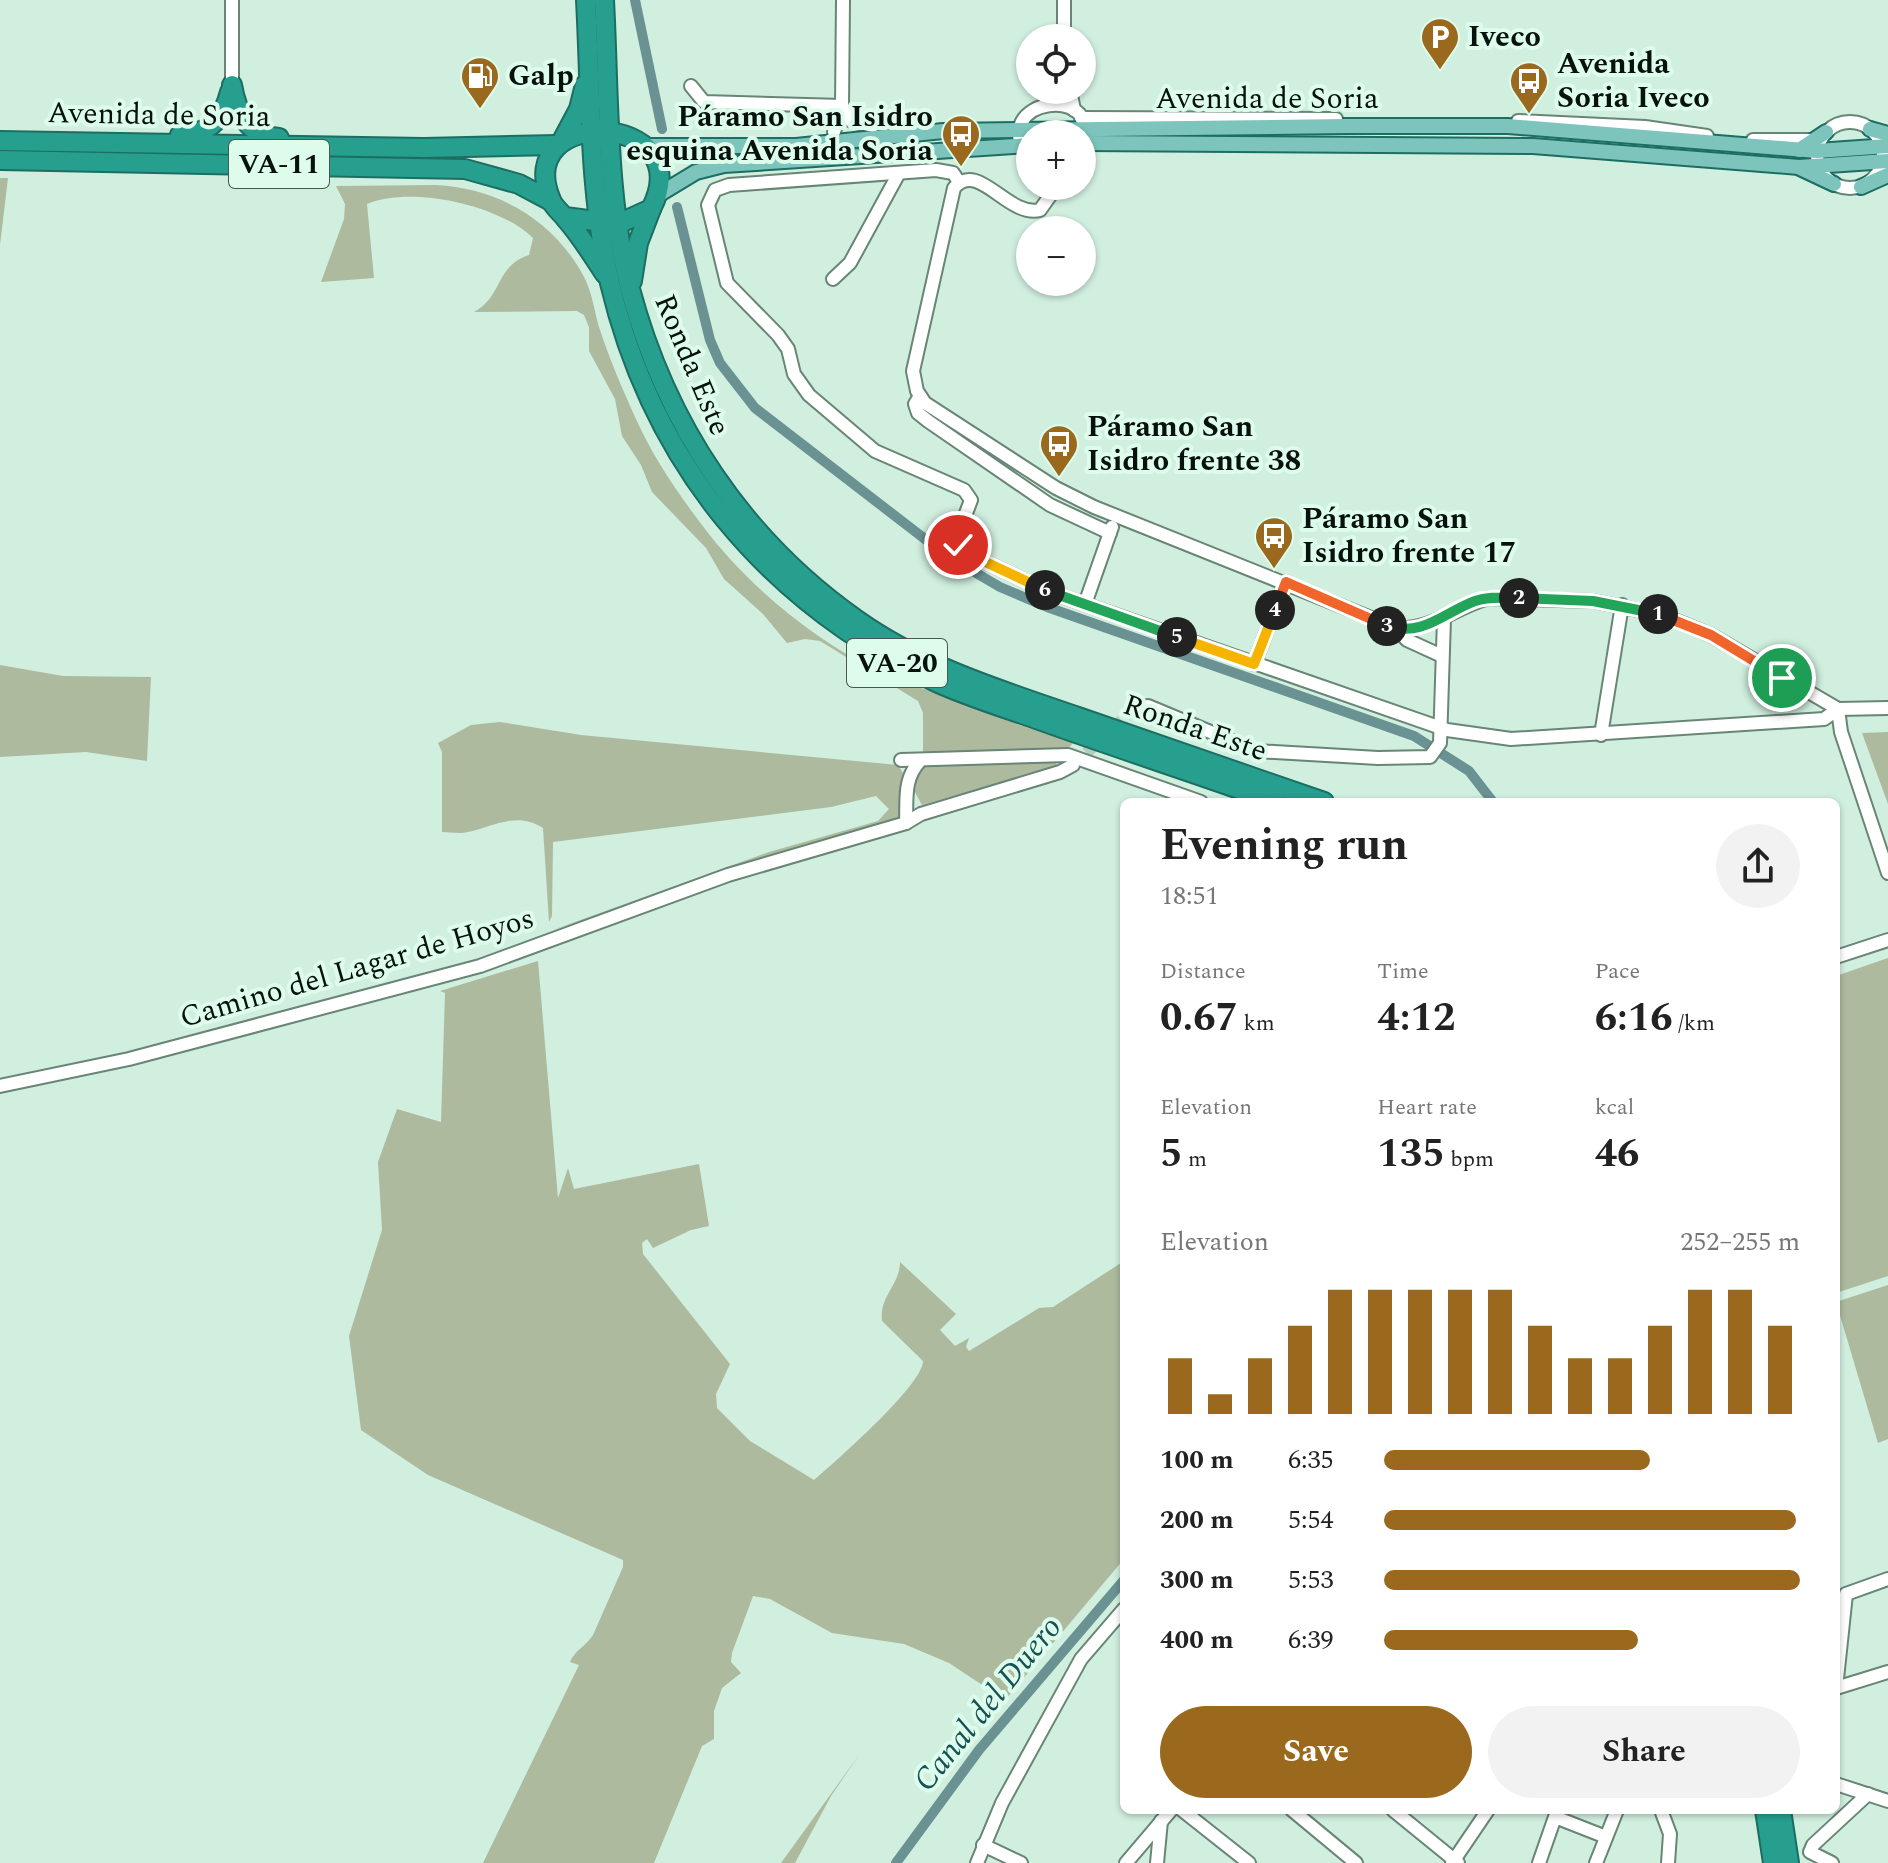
<!DOCTYPE html>
<meta charset="utf-8">
<style>
body{margin:0;font-family:Spectral,serif;background:#f2f2f2;color:#222;height:100vh;display:flex;flex-direction:column;font-size:30px;white-space:nowrap}
*{box-sizing:border-box;margin:0}
p{font-size:26px;color:#767676}
.icon{flex:none;width:44px;height:44px;fill:none;stroke:currentColor;stroke-width:2;stroke-linecap:round;stroke-linejoin:round}
.map{position:relative;flex:1;overflow:hidden}
.drawer{position:absolute;left:1120px;top:798px;width:720px;height:1016px;display:flex;flex-direction:column;background:#fff;border-radius:12px;box-shadow:0 2px 6px #0004}
.drawer>*{flex:none}
.controls{position:absolute;left:1016px;top:24px;display:grid;gap:16px}
.controls a{display:grid;place-items:center;width:80px;height:80px;border-radius:50%;background:#fff;box-shadow:0 2px 6px #0004;font-size:40px}
.pin{position:absolute;display:grid;place-items:center;width:68px;height:68px;color:#fff;margin:-34px;border:4px solid #fff;border-radius:50%;box-shadow:0 2px 8px #0007}
.km{position:absolute;width:40px;height:40px;margin:-20px;border-radius:50%;background:#222;color:#fff;font-size:22px;line-height:40px;text-align:center}
.round{display:grid;place-items:center;flex:none;width:84px;height:84px;border-radius:42px;background:#f2f2f2}
.summary{display:flex;align-items:center;justify-content:space-between;height:136px;padding:0 40px}
h1{font-size:44px;font-weight:700;line-height:60px}
.figures{display:grid;grid-template-columns:repeat(3,1fr);gap:12px;height:136px;padding:8px 40px}
.figures div{display:grid;align-content:center}
.figures b{font-size:40px;font-weight:700}
.figures small{font-size:22px;font-weight:400}
.figures p{font-size:22px}
.chart{height:224px;padding:16px 40px}
.chart p{display:flex;justify-content:space-between}
.chart svg{width:100%;height:144px;margin-top:8px;stroke:#9a691d;stroke-width:6}
.primary-button{display:flex;gap:16px;margin-top:auto;padding:16px 40px}
.primary-button a{flex:1;height:92px;border-radius:48px;background:#9a691d;color:#fff;font-size:32px;font-weight:700;line-height:92px;text-align:center}
.primary-button a+a{background:#f2f2f2;color:#222}
ul{padding:0 40px;list-style:none;font-size:26px}
li{display:grid;grid-template-columns:128px 96px 1fr;align-items:center;height:60px}
li i{height:20px;border-radius:10px;background:#9a691d}
.map>svg:first-child{display:block}
</style>
<div class="map">
<svg width="1888" height="1863" viewBox="0 0 1888 1863">
<rect width="100%" height="100%" fill="#d0efdf"/>
<g fill="#adba9e">
<path d="M0,178H8L0,245Z"/>
<path d="M436,185C498,188 553,220 583,275C592,291 594,310 599,327C609,358 622,388 635,417C652,455 676,491 702,525C746,584 810,637 877,671C901,683 930,690 956,700C995,716 1035,733 1076,740L1064,753L923,756V713L918,701L820,641L805,639L787,643L763,614L724,579L706,548L652,492L641,465L622,436L615,399L589,351V327L584,315L577,311L474,312C503,297 495,266 529,255L533,238C500,205 411,185 367,204L374,278L321,282L344,219L345,204L336,186Z"/>
<path d="M0,665L63,676L151,677L147,761L86,752L0,757Z"/>
<path d="M500,722L581,735L898,765L903,773L899,818L550,931L769,852L878,821L889,809L876,796L831,807L553,842L552,916L549,922L543,828C517,811 495,826 468,832C460,834 450,832 442,832V752L438,743L471,725Z"/>
<path d="M1888,732V804L1862,733Z"/>
<path d="M1055,758L1057,766L922,805L912,787L918,768L924,766Z"/>
<path d="M1888,958V1276L1836,1293V976Z"/>
<path d="M538,961L558,1198L568,1168L574,1189L699,1164L709,1226L691,1230L653,1248L647,1239L642,1243L643,1254L730,1364L716,1394L717,1408L750,1441L814,1480C835,1462 923,1385 923,1361L882,1321C879,1296 900,1285 900,1262L956,1314L940,1330L955,1346L969,1338L966,1347L969,1351L1039,1308L1053,1307L1124,1261V1559L1005,1700L949,1663L904,1644L832,1633L770,1599L753,1596L732,1653L731,1662L741,1673L722,1688L714,1711V1739L702,1746L654,1863H483L579,1665L570,1662C575,1650 586,1646 593,1635L623,1567V1560L428,1475L361,1430L349,1336L382,1230L378,1162L397,1109L441,1122L445,993L440,991Z"/>
<path d="M1888,1285V1439L1878,1443L1836,1302Z"/>
<path d="M859,1755L831,1796L795,1863H781Z"/>
</g>
<g fill="none" stroke-linecap="round" stroke-linejoin="round">
<g stroke="#6b9293" stroke-width="10">
<path d="M635,0L662,129"/>
<path d="M677,207L710,340L720,363L755,408L947,556L1000,587L1047,607L1414,736L1469,771L1493,802"/>
<path d="M896,1863L979,1750L1124,1580"/>
</g>
<path stroke="#b2cec0" stroke-width="12" stroke-dasharray="12 6" stroke-linecap="butt" d="M1073,765L1132,711"/>
<g stroke="#688576" stroke-width="16">
<g id="minor">
<path d="M232,0V85"/>
<path d="M1064,38V0"/>
<path d="M691,86L704,102L842,106"/>
<path d="M1070,90L1074,110"/>
<path d="M842,106L851,121L873,126"/>
<path d="M1081,118L1336,119"/>
<path d="M1518,121L1645,127L1707,136"/>
<circle cx="1850" cy="155" r="33"/>
<path d="M834,132L842,106L843,0"/>
<path d="M1753,140H1814"/>
<path d="M1030,160C982,96 1111,81 1082,151"/>
<path d="M959,182L953,173L936,170L729,185L715,190L708,205L727,283L778,335L788,349L794,374L809,395L875,451L964,490L971,500L957,537L964,552L1047,591L1447,730L1511,739L1824,719L1838,709"/>
<path d="M1057,186L1040,210C1008,218 978,159 954,188L913,371L917,391L925,403L1056,488L1094,507L1396,628C1433,630 1455,607 1489,598L1593,601L1662,615L1711,635L1838,709L1888,708"/>
<path d="M833,279L850,263L899,173"/>
<path d="M920,396L915,404L918,413L928,421L1050,505L1110,533"/>
<path d="M1085,604L1112,527"/>
<path d="M1396,628L1407,640L1442,656"/>
<path d="M1254,664L1286,582"/>
<path d="M1838,709L1841,732L1888,873"/>
<path d="M1132,711L1148,706L1256,751L1378,758L1430,757L1440,743L1444,619"/>
<path d="M1601,735L1622,605"/>
<path d="M901,760L1068,755L1201,802"/>
<path d="M906,823C907,800 903,779 920,761"/>
<path d="M1836,957L1888,940"/>
<path d="M0,1086L129,1059L480,966L728,875L906,823L921,814L1060,772L1073,765"/>
<path d="M1836,1688L1846,1594L1888,1579"/>
<path d="M1836,1688L1888,1672"/>
<path d="M1836,1784L1888,1801"/>
<path d="M1182,1810L1249,1863"/>
<path d="M1292,1810L1356,1863"/>
<path d="M1393,1810L1458,1863"/>
<path d="M1661,1810L1670,1834L1668,1863"/>
<path d="M983,1845L1021,1863"/>
<path d="M977,1863L1002,1803L1081,1659L1124,1609"/>
<path d="M1126,1863L1171,1810"/>
<path d="M1157,1863L1161,1821"/>
<path d="M1452,1863L1488,1810"/>
<path d="M1539,1863L1555,1817L1606,1837"/>
<path d="M1596,1863L1617,1810"/>
<path d="M1832,1863L1810,1852L1813,1845L1868,1794"/>
</g>
</g>
<g stroke="#1c6e62" stroke-width="18">
<g id="major">
<path d="M1870,129L1888,134"/>
<path d="M1082,143L1533,146L1799,167L1888,161"/>
<path d="M647,146H796L943,131L1346,126H1508L1817,151L1888,146"/>
<path d="M1799,150L1826,132"/>
<path d="M1800,168L1834,184"/>
<path d="M1861,187L1888,175"/>
<path d="M658,195L696,172L724,165L1030,145"/>
</g>
</g>
<g stroke="#1c6e62" stroke-width="22">
<g id="highway">
<path d="M586,0C591,93 589,192 610,283C653,464 767,601 934,681C968,697 1006,708 1042,721C1120,749 1198,774 1276,802"/>
<path d="M604,0C609,93 606,199 630,289C666,424 742,539 857,620C923,667 1003,691 1078,717C1160,745 1242,773 1324,802"/>
<path d="M232,85C237,113 247,135 279,138"/>
<path d="M180,135C209,135 223,119 230,92"/>
<path d="M0,141L424,148L557,145"/>
<path d="M562,141L579,109L585,85"/>
<path d="M0,160L465,169L519,184L551,201"/>
<path d="M565,217L618,224L651,209C702,111 510,104 551,200C554,208 561,212 566,219C581,236 593,256 605,274"/>
<path d="M632,281L638,243L651,209"/>
<path d="M1765,1810L1773,1863"/>
<path d="M1781,1810L1789,1863"/>
</g>
</g>
<use href="#minor" stroke="#fff" stroke-width="12"/>
<use href="#major" stroke="#7dc5bc" stroke-width="14"/>
<use href="#highway" stroke="#269f8f" stroke-width="18"/>
</g>
<g fill="none" stroke-linecap="round" stroke-linejoin="round">
<g stroke="#fff" stroke-width="16">
<path id="split-1" d="M1658,614L1711,635L1782,678"/>
</g>
<g stroke="#fff" stroke-width="16">
<path id="split-2" d="M1519,598L1593,601L1658,614"/>
</g>
<g stroke="#fff" stroke-width="16">
<path id="split-3" d="M1387,626C1424,637 1443,613 1475,601C1489,596 1504,598 1519,598"/>
</g>
<g stroke="#fff" stroke-width="16">
<path id="split-4" d="M1275,610L1286,582L1387,626"/>
</g>
<g stroke="#fff" stroke-width="16">
<path id="split-5" d="M1177,637L1254,664L1275,610"/>
</g>
<g stroke="#fff" stroke-width="16">
<path id="split-6" d="M1045,590L1177,637"/>
</g>
<g stroke="#fff" stroke-width="16">
<path id="split-7" d="M958,545L964,552L1045,590"/>
</g>
<use href="#split-1" stroke="#f0652b" stroke-width="10"/>
<use href="#split-2" stroke="#22a559" stroke-width="10"/>
<use href="#split-3" stroke="#22a559" stroke-width="10"/>
<use href="#split-4" stroke="#f0652b" stroke-width="10"/>
<use href="#split-5" stroke="#f5b400" stroke-width="10"/>
<use href="#split-6" stroke="#22a559" stroke-width="10"/>
<use href="#split-7" stroke="#f5b400" stroke-width="10"/>
</g>
<defs>
<g id="parking-pin" transform="scale(2)"><path d="M0 17L-7.5 6A9.5 9.5 0 1 1 7.5 6Z" fill="#9a691d" stroke="#ddfcec"/><path d="M-3.5-5.5H1a3.5 3.5 0 0 1 0 7H-1V5.5H-3.5ZM-1-3.4V-.6H.8a1.4 1.4 0 0 0 0-2.8Z" fill="#fff"/></g>
<g id="fuel-pin" transform="scale(2)"><path d="M0 17L-7.5 6A9.5 9.5 0 1 1 7.5 6Z" fill="#9a691d" stroke="#ddfcec"/><path d="M-5.5-6h7V0h2V4h1.3V-2.5L3-4.5l.8-.8L6-3V5H2.5V1h-1V6h-7ZM-4.2-4.7v3.2H.2V-4.7Z" fill="#fff"/></g>
<g id="bus-pin" transform="scale(2)"><path d="M0 17L-7.5 6A9.5 9.5 0 1 1 7.5 6Z" fill="#9a691d" stroke="#ddfcec"/><path d="M-5-6H5V4H4V6H2V4H-2V6H-4V4H-5ZM-3.5-4V0h7V-4ZM-3.5 1.2v1.5H-2V1.2ZM2 1.2v1.5H3.5V1.2Z" fill="#fff"/></g>
</defs>
<g fill-rule="evenodd">
<use href="#parking-pin" x="1440" y="37"/>
<use href="#fuel-pin" x="480" y="76"/>
<use href="#bus-pin" x="1529" y="81"/>
<use href="#bus-pin" x="961" y="134"/>
<use href="#bus-pin" x="1059" y="444"/>
<use href="#bus-pin" x="1274" y="536"/>
</g>
<g text-anchor="middle" dominant-baseline="central" stroke-width="8" stroke-linejoin="round" paint-order="stroke">
<g fill="#ddfcec" stroke="#485850" stroke-width="2">
<rect x="229" y="140" width="100" height="48" rx="6"/>
<rect x="847" y="639" width="100" height="48" rx="6"/>
</g>
<g font-size="28" font-weight="bold" fill="#08120d">
<text x="279" y="164">VA-11</text>
<text x="897" y="663">VA-20</text>
</g>
<g font-size="30" font-weight="bold" fill="#08120d" stroke="#ddfcec" text-anchor="start">
<text x="1468" y="37">Iveco</text>
<text x="1557" y="64">Avenida<tspan x="1557" dy="34">Soria Iveco</tspan></text>
<text x="508" y="76">Galp</text>
<text x="933" y="117" text-anchor="end">Páramo San Isidro<tspan x="933" dy="34">esquina Avenida Soria</tspan></text>
<text x="1087" y="427">Páramo San<tspan x="1087" dy="34">Isidro frente 38</tspan></text>
<text x="1302" y="519">Páramo San<tspan x="1302" dy="34">Isidro frente 17</tspan></text>
</g>
<g font-size="30" fill="#08120d" stroke="#ddfcec">
<text x="1267" y="99">Avenida de Soria</text>
<text transform="translate(159 115) rotate(1)">Avenida de Soria</text>
<text transform="translate(692 365) rotate(67)">Ronda Este</text>
<text transform="translate(1195 728) rotate(19)">Ronda Este</text>
<text transform="translate(357 968) rotate(-16)">Camino del Lagar de Hoyos</text>
</g>
<g font-size="32" font-style="italic" fill="#185154" stroke="#ddfcec">
<text transform="translate(988 1704) rotate(-51)">Canal del Duero</text>
</g>
</g>
</svg>
<div class="controls">
<a><svg class="icon" aria-label="locate" viewBox="0 0 24 24"><circle cx="12" cy="12" r="6"/><path d="M12 2v4M12 18v4M2 12h4M18 12h4"/></svg></a>
<a>+</a>
<a>−</a>
</div>
<div class="pin" style="left:1782px;top:678px;background:#1e9e55"><svg class="icon" aria-label="arrive" viewBox="0 0 24 24"><path d="M6 21V4h12l-3 4 3 4H6"/></svg></div>
<div class="pin" style="left:958px;top:545px;background:#d93025"><svg class="icon" aria-label="check" viewBox="0 0 24 24"><path d="M5 12l5 5 9-10"/></svg></div>
<b class="km" style="left:1658px;top:614px">1</b>
<b class="km" style="left:1519px;top:598px">2</b>
<b class="km" style="left:1387px;top:626px">3</b>
<b class="km" style="left:1275px;top:610px">4</b>
<b class="km" style="left:1177px;top:637px">5</b>
<b class="km" style="left:1045px;top:590px">6</b>
<section class="drawer">
<div class="summary"><div><h1>Evening run</h1><p>18:51</p></div><a class="round"><svg class="icon" aria-label="share" viewBox="0 0 24 24"><path d="M12 15V3M7 8l5-5 5 5M5 13v7h14v-7"/></svg></a></div>
<div class="figures">
<div><p>Distance</p><b>0.67<small> km</small></b></div>
<div><p>Time</p><b>4:12</b></div>
<div><p>Pace</p><b>6:16<small> /km</small></b></div>
</div>
<div class="figures">
<div><p>Elevation</p><b>5<small> m</small></b></div>
<div><p>Heart rate</p><b>135<small> bpm</small></b></div>
<div><p>kcal</p><b>46</b></div>
</div>
<div class="chart"><p><span>Elevation</span>252–255 m</p>
<svg viewBox="0 0 160 44" preserveAspectRatio="none"><path d="M5 44V27M15 44V38M25 44V27M35 44V17M45 44V6M55 44V6M65 44V6M75 44V6M85 44V6M95 44V17M105 44V27M115 44V27M125 44V17M135 44V6M145 44V6M155 44V17"/></svg>
</div>
<ul>
<li><b>100 m</b>6:35<i style="width:64%"></i></li>
<li><b>200 m</b>5:54<i style="width:99%"></i></li>
<li><b>300 m</b>5:53<i style="width:100%"></i></li>
<li><b>400 m</b>6:39<i style="width:61%"></i></li>
</ul>
<div class="primary-button"><a>Save</a><a>Share</a></div>
</section>
</div>
